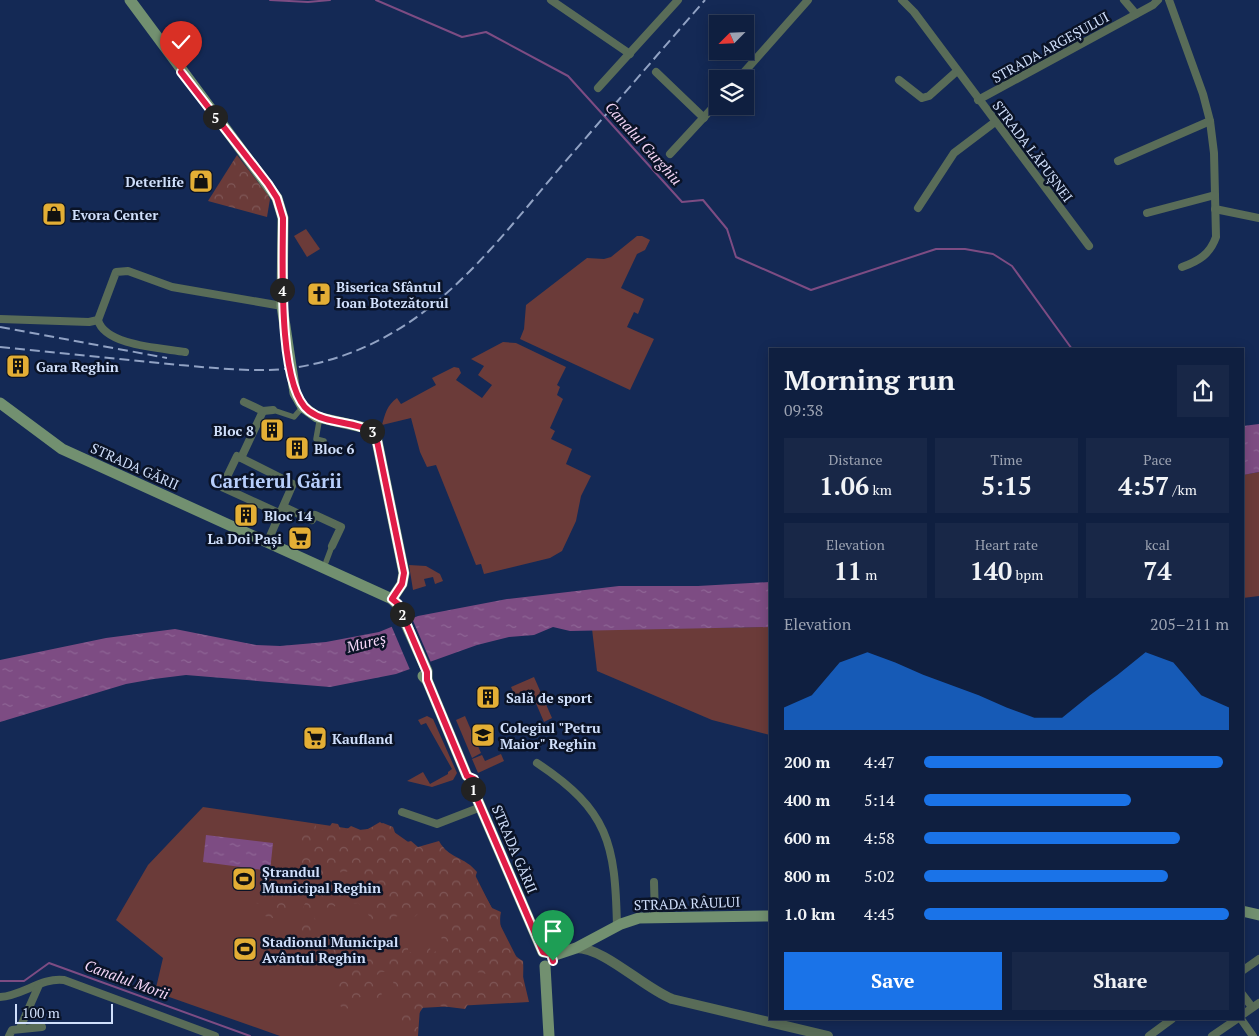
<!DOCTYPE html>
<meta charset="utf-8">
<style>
body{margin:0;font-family:"PT Serif",serif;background:#182747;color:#f1f3f6;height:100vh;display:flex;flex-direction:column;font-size:19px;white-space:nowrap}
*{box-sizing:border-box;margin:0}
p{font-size:16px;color:#9ba2b1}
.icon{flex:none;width:28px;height:28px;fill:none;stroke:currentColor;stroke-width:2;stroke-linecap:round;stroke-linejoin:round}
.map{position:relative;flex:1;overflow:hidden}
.panel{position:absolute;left:769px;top:348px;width:475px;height:672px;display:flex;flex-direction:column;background:#0f1f40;border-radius:0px;box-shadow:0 2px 12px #0003,0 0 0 1px #2f3d59}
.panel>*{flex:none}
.needle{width:32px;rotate:246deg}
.controls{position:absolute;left:709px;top:15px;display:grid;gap:10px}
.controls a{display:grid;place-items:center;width:45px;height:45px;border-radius:0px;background:#0f1f40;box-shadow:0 2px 12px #0003,0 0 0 1px #2f3d59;font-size:25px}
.scale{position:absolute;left:15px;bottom:12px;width:98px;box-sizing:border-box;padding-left:5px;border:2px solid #d0dffb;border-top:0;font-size:14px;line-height:18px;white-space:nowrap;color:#d0dffb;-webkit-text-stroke:4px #0a1327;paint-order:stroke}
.pin{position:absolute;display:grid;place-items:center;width:42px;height:42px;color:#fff;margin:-51px -21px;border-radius:50% 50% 50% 0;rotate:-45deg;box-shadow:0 0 5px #0007}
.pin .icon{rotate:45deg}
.km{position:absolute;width:25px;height:25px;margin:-12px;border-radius:50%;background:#222;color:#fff;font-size:14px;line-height:25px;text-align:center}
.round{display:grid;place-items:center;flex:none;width:52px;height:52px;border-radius:0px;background:#182747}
.headline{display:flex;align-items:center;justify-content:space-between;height:85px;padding:0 15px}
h1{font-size:28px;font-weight:600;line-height:38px}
.figures{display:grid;grid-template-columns:repeat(3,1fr);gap:8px;height:85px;padding:5px 15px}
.figures div{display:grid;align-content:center;border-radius:0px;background:#182747;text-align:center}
.figures b{font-size:25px;font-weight:600}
.figures small{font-size:14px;font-weight:400}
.figures p{font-size:14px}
.chart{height:140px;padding:10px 15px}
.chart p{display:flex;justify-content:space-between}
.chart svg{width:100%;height:90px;margin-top:5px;fill:#1a73e8;opacity:.7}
.button{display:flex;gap:10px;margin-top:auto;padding:10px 15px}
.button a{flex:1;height:58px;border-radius:0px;background:#1a73e8;color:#fff;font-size:20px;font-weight:600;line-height:58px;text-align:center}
.button a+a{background:#182747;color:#f1f3f6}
ul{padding:0 15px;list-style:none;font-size:16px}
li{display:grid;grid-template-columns:80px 60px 1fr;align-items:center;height:38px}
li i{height:12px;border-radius:6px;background:#1a73e8}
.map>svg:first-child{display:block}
</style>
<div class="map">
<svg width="1259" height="1036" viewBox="0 0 1259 1036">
<defs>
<pattern id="forest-crowns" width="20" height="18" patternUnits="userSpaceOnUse" patternTransform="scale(1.25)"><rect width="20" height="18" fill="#6b3b39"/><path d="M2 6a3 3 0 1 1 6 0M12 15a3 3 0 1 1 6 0" fill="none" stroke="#7f5757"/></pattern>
<pattern id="water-ripples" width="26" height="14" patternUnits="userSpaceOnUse" patternTransform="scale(1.25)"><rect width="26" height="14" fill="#7d4c83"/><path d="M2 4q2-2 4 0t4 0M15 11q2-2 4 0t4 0" fill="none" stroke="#8e6595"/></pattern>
</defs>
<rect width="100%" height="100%" fill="#142955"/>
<g fill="#6b3b39">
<path d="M306,229L320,249L307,257L294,236Z"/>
<path d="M637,236H642L650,240L645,250L637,254L621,288L644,299L638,314L634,312L627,327L654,339L630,390L520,339L524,329L526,305L587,258L604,259L611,257Z"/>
<path d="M503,342L516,343L566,367L557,385L560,387L557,395L563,399L550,428L555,431L551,439L572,449L566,464L591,476L581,496L576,521L562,551L550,558L484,574L481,564L476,565L436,465L427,467L420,452L411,418L382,425C385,414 387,405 397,398L401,404L436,385L432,378L454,367L459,368L461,373L456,380L482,398L492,385L478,375L484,366L471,359Z"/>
<path d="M1259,472V596L1243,598L1242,475Z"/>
<path d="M409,565L426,566L440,574L443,581L435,584L433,577L424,579L426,586L413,590Z"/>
<path d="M770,627V735L712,720L597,671L592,629Z"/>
<path d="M534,677L552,718L544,722L532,694L517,700L511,687Z"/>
<path d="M427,716L433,719L457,773L453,780L432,787L407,781L423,772L430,784L448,774V772L452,769L426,723L421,725L418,720Z"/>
<path d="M465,716L481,753L472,758L456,720Z"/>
<path d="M501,754L504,761L478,773L472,759L482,755L485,761Z"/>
<path d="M203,807L359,830L368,829L380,822L421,851L470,865L520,964L529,1002L420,1008L418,1036H280L155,992L163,958L116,920L148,865Z"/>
</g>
<g fill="url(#forest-crowns)" fill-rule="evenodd">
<path d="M237,155L268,195L270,199L267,217L208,201Z"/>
<path d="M332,823L338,824L341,830L345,831L351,826L363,831L383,823L393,827L399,844L411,841L418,847L439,841C449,859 464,856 477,872L475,878L492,908L501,912C497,928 507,953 523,961C524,972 522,981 524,993L518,991L511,1000L470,1001L465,1009L433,1005L424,1006L418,1015V1036H400C406,1020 399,1009 394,994C392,986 396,979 389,972H381L373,978L375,987L381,991L382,996L379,1000H371L365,995L356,999L352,1009L342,1008C335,999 338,996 338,986C338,953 329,938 296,930L295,925L302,920L300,915L306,901L307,888L315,871L314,861L310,863C306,875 305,887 291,890C290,910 289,924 265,916V905L256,903L254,899L259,891L282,888L285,882H291L297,876L300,839L291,834L304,827L316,825L313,842L320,829H328ZM334,869H339L341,873L353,870L368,877L367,885L370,890L368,899L359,894L347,896L336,887L332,890V879H325ZM358,903L364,908L371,919L385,921L389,928L393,927L394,917L398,916L400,920C411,921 415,918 422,909H425L427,913L437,911L434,914L443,943L431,956L430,947L416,948L408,954V948C398,945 391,947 384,954L377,951L359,956V949L355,945L344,948L348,934L327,933L325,926L314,918L316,911C329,907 342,904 358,903ZM459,949L458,959C464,966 471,965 476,972L487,974L486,980L466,972L458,966H446L453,952Z"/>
</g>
<g fill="url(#water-ripples)">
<path d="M1259,424V472L1243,475V426Z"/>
<path d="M770,582V627L570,631L553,627L534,635L509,637L477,645L396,674L330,687L186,675L154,679L126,684L0,722V660L106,638L175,629L256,645L280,646L326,642L379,632L418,616L507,599L619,586H698Z"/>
<path d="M206,835L273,843L270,871L203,862Z"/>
</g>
<path fill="#142955" d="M411,616L432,665L411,672L391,625Z"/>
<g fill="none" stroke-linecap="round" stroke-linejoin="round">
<g stroke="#7d4c83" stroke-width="2">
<path d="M270,0L308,2L330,0"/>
<path d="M376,0L462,37L486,32L568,76L682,202L703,200L727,229L736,257L811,290L936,249H965L993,254L1012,266L1072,349"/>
<path d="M0,981H24L49,963L250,1036"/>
</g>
<g stroke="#596c58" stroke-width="5.5">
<path d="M273,410L294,417L300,410"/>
<path d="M319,422L316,439L324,441"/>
<path d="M326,562L332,546"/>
</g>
<g stroke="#596c58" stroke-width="8">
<path d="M551,0L630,54"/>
<path d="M902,0L914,12L1089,246"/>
<path d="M1124,0L1136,14"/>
<path d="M1169,0L1203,94L1210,121L1214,153L1216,237C1210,254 1199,261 1182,267"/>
<path d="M656,72L704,118"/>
<path d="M738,79L808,0"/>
<path d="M899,80L922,98L929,96L957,71"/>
<path d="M598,88L678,0"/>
<path d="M978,100L1153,5L1158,0"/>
<path d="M670,154L718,102"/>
<path d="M1118,161L1210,121"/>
<path d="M918,208L954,153L995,122"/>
<path d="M1215,209L1259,218"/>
<path d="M1147,213L1215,195"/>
<path d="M0,319L89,322L98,320"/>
<path d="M185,352C162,348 105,346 98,320L116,272L128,271L172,287L282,306"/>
<path d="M244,402L263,411L241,458L293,484L267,543"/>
<path d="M263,411L273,410"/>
<path d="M241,458L237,456L222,487L281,514"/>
<path d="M284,507L312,520L315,515L341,527L332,546"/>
<path d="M537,763C609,811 615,843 617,926"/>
<path d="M402,812L437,824L481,807"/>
<path d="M654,882L655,917"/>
<path d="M1242,971L1259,959"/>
<path d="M1242,994L1252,1007"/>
<path d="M0,997C22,996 42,977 64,980L215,1036"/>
<path d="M1242,1015L1259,1003"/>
<path d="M1241,1019L1253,1036"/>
<path d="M20,1028L39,985"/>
<path d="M9,1036L12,1030L42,1027"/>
<path d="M1149,1036L1172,1019"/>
<path d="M1212,1036L1237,1019"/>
</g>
<path stroke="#596c58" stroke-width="10" d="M576,948C605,948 642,987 672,999L828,1036"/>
<g stroke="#729070" stroke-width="11">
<path d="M130,0L277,198L283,218L282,306L295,393L303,407L317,417L366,428L376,436L404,573L402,584L392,599"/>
<path d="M0,403L62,449L392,599L397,604L427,671V680"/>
<path d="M423,676L427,680L467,776"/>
<path d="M471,785L543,952"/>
<path d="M1242,911L1259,915"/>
<path d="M552,956L576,948L621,924L639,918L770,916"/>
<path d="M545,966L549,1036"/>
</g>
<g stroke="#91a2c4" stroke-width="2" stroke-dasharray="10 5" stroke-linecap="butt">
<path d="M0,327L167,358"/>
<path d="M0,347C60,353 120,359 180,365C214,368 260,373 293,368C421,348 485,256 564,163C611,109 658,54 705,0"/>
</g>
</g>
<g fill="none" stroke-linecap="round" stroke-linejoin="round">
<g stroke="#fff" stroke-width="10">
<path id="route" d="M181,72L268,184L277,198L283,218C283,258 277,388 309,411C329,426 358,419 376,436L404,573L402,584L392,599L398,604L427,672V680L467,776L474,779L471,785L543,952L551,954L553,961"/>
</g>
<use href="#route" stroke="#e11d48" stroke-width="6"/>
</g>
<defs>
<g id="shop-square" transform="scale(1.25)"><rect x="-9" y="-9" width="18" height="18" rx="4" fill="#e3ae35" stroke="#0a1327"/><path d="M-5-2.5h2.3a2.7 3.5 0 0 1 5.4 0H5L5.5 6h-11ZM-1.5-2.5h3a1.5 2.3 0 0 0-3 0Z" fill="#111"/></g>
<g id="church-square" transform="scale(1.25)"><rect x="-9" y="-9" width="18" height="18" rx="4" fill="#e3ae35" stroke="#0a1327"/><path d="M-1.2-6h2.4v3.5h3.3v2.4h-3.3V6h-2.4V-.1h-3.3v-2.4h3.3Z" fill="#111"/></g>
<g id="building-square" transform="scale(1.25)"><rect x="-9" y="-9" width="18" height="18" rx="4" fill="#e3ae35" stroke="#0a1327"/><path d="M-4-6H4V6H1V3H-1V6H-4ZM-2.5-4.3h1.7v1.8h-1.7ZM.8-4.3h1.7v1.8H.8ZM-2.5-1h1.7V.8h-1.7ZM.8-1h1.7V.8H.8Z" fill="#111"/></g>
<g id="supermarket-square" transform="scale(1.25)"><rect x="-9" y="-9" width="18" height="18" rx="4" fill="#e3ae35" stroke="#0a1327"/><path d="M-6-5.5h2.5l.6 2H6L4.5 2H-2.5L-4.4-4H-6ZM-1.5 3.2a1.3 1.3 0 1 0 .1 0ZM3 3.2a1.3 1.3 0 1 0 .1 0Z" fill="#111"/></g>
<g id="school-square" transform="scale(1.25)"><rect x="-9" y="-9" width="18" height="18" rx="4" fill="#e3ae35" stroke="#0a1327"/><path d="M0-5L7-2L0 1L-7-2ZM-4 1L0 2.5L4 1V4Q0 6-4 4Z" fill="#111"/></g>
<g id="stadium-square" transform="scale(1.25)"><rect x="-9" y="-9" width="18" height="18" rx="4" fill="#e3ae35" stroke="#0a1327"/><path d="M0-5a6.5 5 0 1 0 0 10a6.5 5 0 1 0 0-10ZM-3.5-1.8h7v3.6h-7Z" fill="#111"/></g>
</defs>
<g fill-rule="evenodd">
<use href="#shop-square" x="201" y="181"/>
<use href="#shop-square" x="54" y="214"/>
<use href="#church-square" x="319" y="294"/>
<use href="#building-square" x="18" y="366"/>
<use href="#building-square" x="272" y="430"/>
<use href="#building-square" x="297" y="448"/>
<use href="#building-square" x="246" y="515"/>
<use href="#supermarket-square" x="300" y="538"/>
<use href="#building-square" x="488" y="697"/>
<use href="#school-square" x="483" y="735"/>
<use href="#supermarket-square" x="315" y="738"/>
<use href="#stadium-square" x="244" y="879"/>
<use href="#stadium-square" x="245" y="949"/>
</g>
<g text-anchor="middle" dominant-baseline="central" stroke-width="5" stroke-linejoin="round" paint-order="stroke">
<g font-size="14" fill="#d0dffb" stroke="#0a1327">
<text transform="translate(1050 47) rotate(-29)">STRADA ARGEȘULUI</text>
<text transform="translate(1033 151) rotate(53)">STRADA LĂPUȘNEI</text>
<text transform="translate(135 466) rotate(24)">STRADA GĂRII</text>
<text transform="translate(515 849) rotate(67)">STRADA GĂRII</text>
<text transform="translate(687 903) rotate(-2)">STRADA RÂULUI</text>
</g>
<g font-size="14" font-weight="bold" fill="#d0dffb" stroke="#0a1327" text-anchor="start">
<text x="184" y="181" text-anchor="end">Deterlife</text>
<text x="72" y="214">Evora Center</text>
<text x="336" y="286">Biserica Sfântul<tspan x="336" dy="16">Ioan Botezătorul</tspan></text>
<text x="36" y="366">Gara Reghin</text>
<text x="254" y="430" text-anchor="end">Bloc 8</text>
<text x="314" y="448">Bloc 6</text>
<text x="264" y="515">Bloc 14</text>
<text x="282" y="538" text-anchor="end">La Doi Pași</text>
<text x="506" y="697">Sală de sport</text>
<text x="500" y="727">Colegiul "Petru<tspan x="500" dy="16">Maior" Reghin</tspan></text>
<text x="332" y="738">Kaufland</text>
<text x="262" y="871">Ștrandul<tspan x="262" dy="16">Municipal Reghin</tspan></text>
<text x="262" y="941">Stadionul Municipal<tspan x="262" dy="16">Avântul Reghin</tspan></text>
</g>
<g font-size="15" font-style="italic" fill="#f4d6f6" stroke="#0a1327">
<text transform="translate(644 143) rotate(48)">Canalul Gurghiu</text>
<text transform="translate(366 642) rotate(-14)">Mureș</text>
<text transform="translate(127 979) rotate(20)">Canalul Morii</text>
</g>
<g font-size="19" font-weight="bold" fill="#b7cefb" stroke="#0a1327">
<text x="276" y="480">Cartierul Gării</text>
</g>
</g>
</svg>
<div class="controls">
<a><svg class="needle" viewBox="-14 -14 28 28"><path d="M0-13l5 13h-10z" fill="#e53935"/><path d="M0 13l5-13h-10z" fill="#9ba2b1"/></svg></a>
<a><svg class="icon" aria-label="layers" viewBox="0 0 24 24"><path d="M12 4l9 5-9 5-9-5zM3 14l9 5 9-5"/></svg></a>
</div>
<div class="scale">100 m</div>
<div class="pin" style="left:553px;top:961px;background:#1e9e55"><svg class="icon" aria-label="arrive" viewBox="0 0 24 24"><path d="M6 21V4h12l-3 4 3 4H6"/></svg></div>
<div class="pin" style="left:181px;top:72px;background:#d93025"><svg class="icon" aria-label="check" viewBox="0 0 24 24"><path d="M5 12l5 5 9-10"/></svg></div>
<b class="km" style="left:473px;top:789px">1</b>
<b class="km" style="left:402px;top:614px">2</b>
<b class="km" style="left:372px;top:431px">3</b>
<b class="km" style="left:282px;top:290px">4</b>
<b class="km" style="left:215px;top:117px">5</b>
<section class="panel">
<div class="headline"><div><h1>Morning run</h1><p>09:38</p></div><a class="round"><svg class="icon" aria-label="share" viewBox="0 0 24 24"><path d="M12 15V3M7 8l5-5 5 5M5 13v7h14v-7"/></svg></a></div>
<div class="figures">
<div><p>Distance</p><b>1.06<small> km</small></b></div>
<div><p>Time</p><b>5:15</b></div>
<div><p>Pace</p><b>4:57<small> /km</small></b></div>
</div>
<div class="figures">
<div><p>Elevation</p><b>11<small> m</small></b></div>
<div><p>Heart rate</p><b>140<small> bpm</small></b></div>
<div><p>kcal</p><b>74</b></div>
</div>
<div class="chart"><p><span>Elevation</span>205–211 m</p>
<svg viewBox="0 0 160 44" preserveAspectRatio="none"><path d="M0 44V33L10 27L20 11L30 6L40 11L50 17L60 22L70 27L80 33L90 38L100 38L110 27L120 17L130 6L140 11L150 27L160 33V44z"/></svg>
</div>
<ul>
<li><b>200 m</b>4:47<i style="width:98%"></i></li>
<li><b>400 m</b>5:14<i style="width:68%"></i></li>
<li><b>600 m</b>4:58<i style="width:84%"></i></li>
<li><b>800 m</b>5:02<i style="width:80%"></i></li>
<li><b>1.0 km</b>4:45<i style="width:100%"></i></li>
</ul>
<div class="button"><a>Save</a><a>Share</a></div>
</section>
</div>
